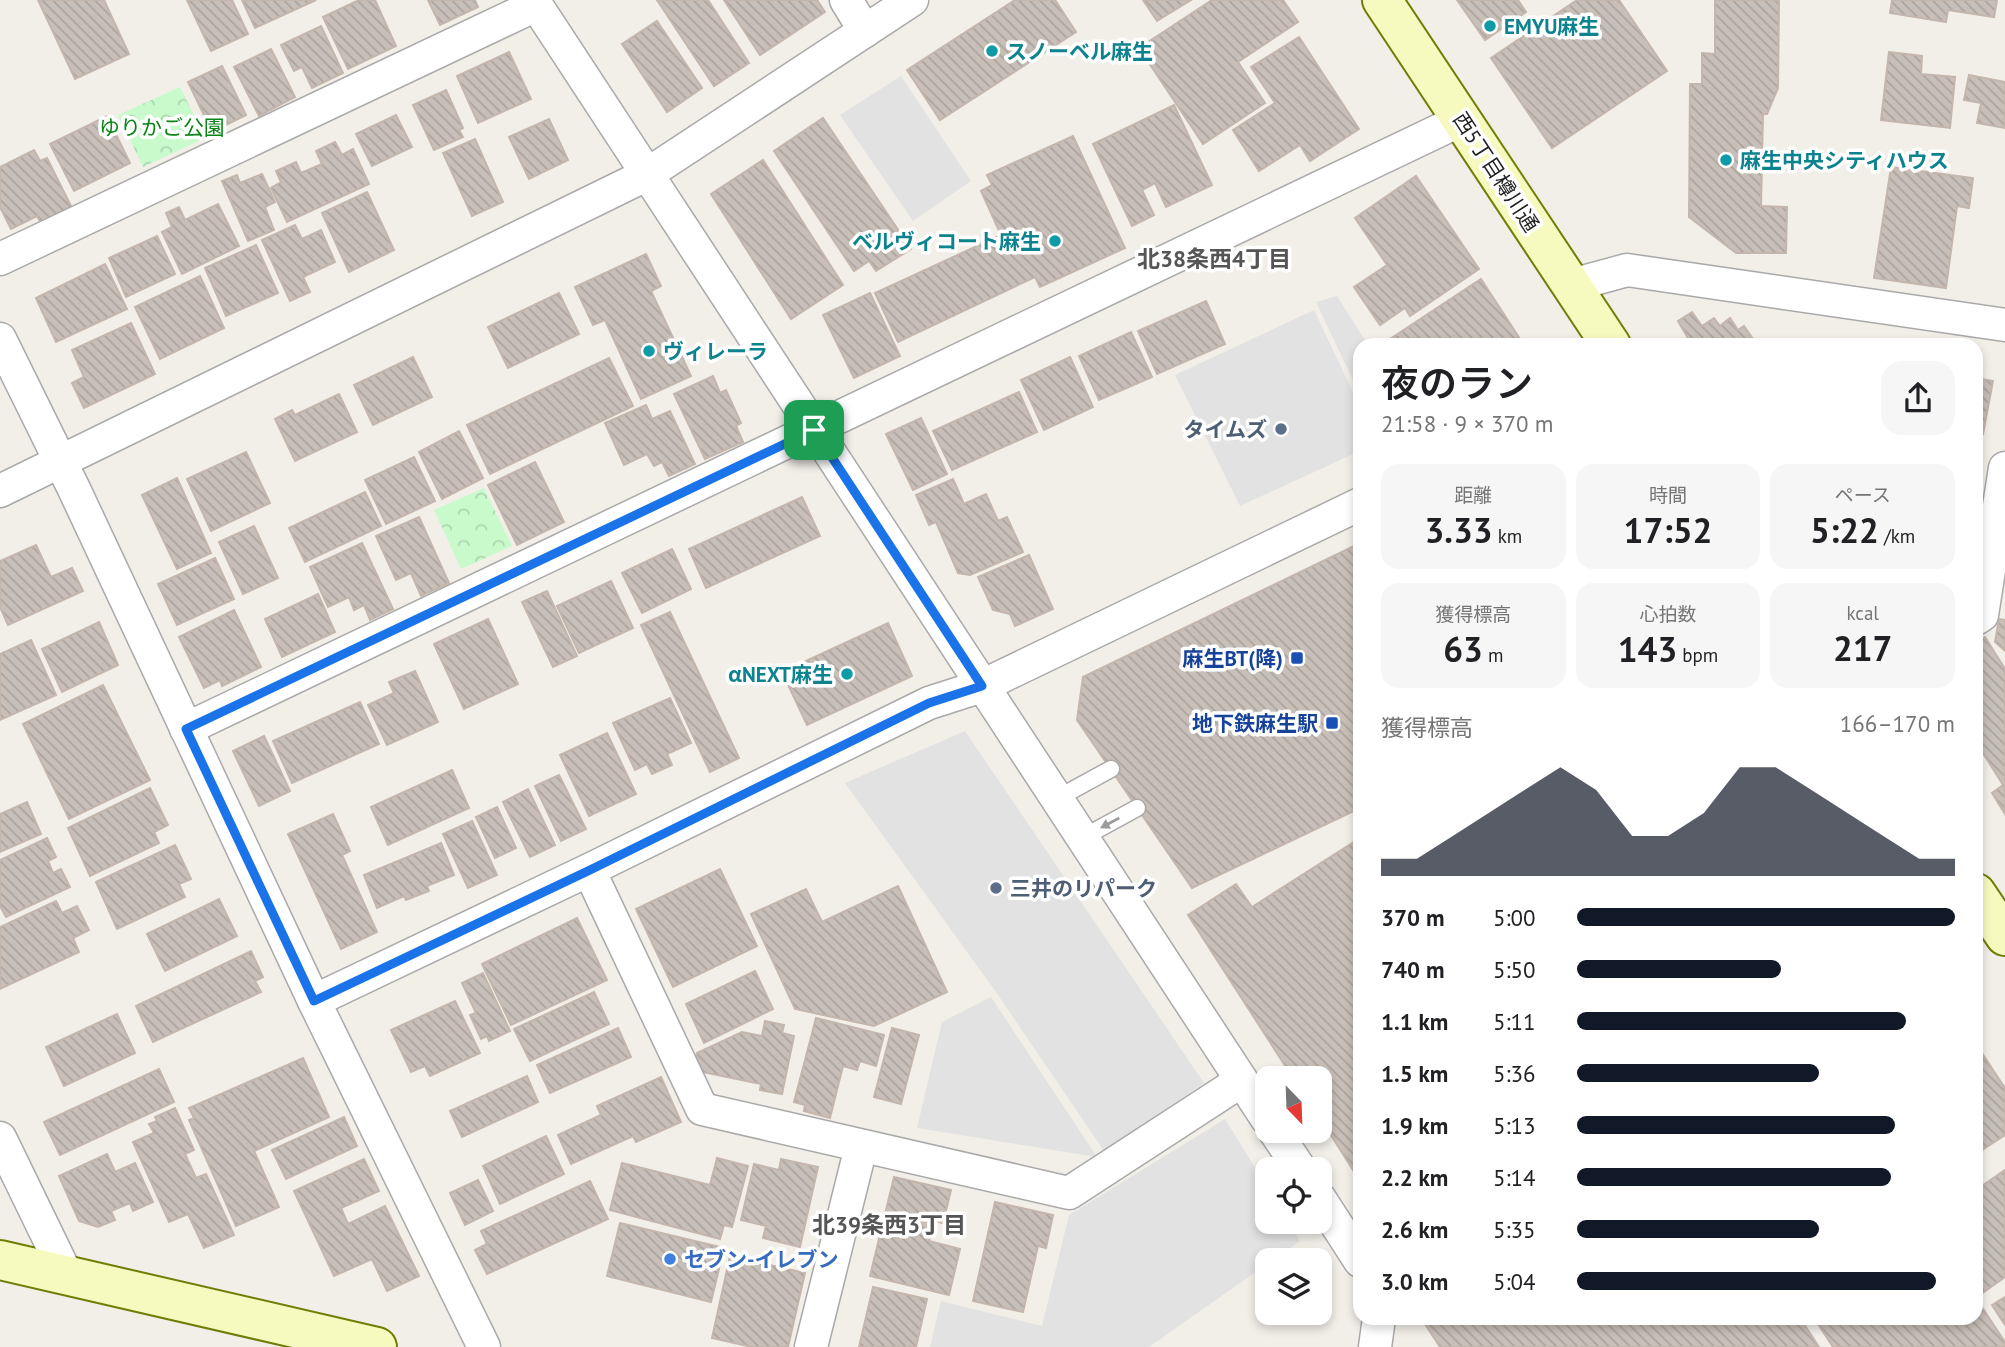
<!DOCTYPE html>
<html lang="ja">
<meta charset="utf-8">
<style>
body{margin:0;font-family:"PT Sans","Noto Sans JP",sans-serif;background:#f6f6f6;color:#202124;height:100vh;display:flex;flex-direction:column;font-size:26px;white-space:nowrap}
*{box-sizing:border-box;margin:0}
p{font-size:23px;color:#757577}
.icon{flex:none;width:38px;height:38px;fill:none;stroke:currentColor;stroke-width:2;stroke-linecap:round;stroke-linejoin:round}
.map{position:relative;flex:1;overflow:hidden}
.side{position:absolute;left:1353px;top:338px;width:630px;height:987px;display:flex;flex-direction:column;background:#fff;border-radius:21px;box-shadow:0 4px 10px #0003}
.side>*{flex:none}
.needle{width:46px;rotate:157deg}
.controls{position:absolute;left:1255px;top:1066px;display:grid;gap:14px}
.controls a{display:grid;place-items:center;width:77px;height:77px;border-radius:14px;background:#fff;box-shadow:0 4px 10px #0003;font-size:35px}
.pin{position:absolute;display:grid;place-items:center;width:60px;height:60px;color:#fff;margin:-30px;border-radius:14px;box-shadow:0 4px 10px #0006}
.round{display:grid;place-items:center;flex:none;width:74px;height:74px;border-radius:21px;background:#f6f6f6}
.overview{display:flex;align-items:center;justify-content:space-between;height:119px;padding:0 28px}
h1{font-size:38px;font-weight:600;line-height:52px}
.figures{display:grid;grid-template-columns:repeat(3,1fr);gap:10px;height:119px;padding:7px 28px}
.figures div{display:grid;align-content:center;border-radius:18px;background:#f6f6f6;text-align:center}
.figures b{font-size:35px;font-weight:600}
.figures small{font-size:19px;font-weight:400}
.figures p{font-size:19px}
.chart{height:196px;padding:14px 28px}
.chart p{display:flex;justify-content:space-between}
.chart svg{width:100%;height:126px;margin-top:7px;fill:#111827;opacity:.7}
ul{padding:0 28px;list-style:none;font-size:23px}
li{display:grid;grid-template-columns:112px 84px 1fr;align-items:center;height:52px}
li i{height:18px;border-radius:9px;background:#111827}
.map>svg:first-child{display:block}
</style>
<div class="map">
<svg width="2005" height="1347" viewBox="0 0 2005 1347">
<defs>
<pattern id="park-crowns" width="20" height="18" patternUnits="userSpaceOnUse" patternTransform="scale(1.75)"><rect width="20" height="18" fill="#c8facc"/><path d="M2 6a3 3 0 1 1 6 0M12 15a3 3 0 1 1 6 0" fill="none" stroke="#acd6af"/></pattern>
<pattern id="building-back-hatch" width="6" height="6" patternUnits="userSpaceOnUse" patternTransform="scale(1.75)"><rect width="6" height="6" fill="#c7bfb8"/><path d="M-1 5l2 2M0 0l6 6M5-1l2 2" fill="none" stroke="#aba49e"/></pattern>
</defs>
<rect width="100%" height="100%" fill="#f2efe9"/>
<g fill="url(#park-crowns)">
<path d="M180,87L205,138L143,167L118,115Z"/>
<path d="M484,488L512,546L461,569L434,510Z"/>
</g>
<g fill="#e2e2e2">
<path d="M901,76L971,181L913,221L840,115Z"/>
<path d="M1337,296L1368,345H1360V395L1316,302Z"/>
<path d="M1314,310L1360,407V451L1240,506L1175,375Z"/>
<path d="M965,731L1204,1083L1104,1151L996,992L845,783Z"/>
<path d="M991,997L1097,1157L917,1128L942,1022Z"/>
<path d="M1225,1119L1267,1187V1222H1288L1300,1241L1273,1260H1267V1264L1149,1347H930L941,1301L1042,1326L1069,1215Z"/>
</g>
<g fill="url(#building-back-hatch)" stroke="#c4b6ab" stroke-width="2">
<path d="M38,0H104L129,54L75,79Z"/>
<path d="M187,0H232L248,34L211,51Z"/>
<path d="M242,0H316L255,28Z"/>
<path d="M359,0H375L396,46L348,69L323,17Z"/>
<path d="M428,0H475L478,7L440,25Z"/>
<path d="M657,0H708L749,63L714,86Z"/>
<path d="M724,0H817L825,12L760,55Z"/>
<path d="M1015,0H1055L1076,32L940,120L907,70Z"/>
<path d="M1143,0H1191L1157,21Z"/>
<path d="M1212,0H1283L1298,22L1238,62L1265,103L1203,144L1139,48Z"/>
<path d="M1457,0H1518L1526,12L1485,40Z"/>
<path d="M1577,0H1619L1667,71L1552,148L1491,58Z"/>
<path d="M1715,0H1779L1778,88L1767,114H1763L1761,206L1787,207L1786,253H1736L1689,217L1690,84H1702V53L1715,54Z"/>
<path d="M1892,0H1997L1994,17L1948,10L1946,22L1890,13Z"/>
<path d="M657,21L702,88L667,112L622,44Z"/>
<path d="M321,26L343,73L312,88L302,67L294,71L281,45Z"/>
<path d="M1299,37L1359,129L1310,161L1300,145L1259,171L1233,130L1275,103L1251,67Z"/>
<path d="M271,49L295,97L259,116L234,67Z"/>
<path d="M509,52L531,99L478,123L457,76Z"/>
<path d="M1889,52L1922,56L1921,74L1955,77L1950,128L1881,120Z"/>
<path d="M222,66L246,115L212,132L188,82Z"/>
<path d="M1969,75L2005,82V128L1977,123L1981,103L1964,100Z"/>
<path d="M446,90L463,128L459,130L463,137L434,150L413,105Z"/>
<path d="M1174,105L1212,185L1166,207L1155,183L1142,190L1154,215L1132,226L1093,144Z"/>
<path d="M396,115L412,147L372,166L356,134Z"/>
<path d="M107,116L130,163L74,191L50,144Z"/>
<path d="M823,118L911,249L876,271L869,261L854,271L774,151Z"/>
<path d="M549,119L568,160L529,179L509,137Z"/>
<path d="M1073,136L1125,248L1040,287L1035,277L898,342L875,293L1001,235L981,191L992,185L987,175Z"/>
<path d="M475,139L503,202L472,216L443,153Z"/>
<path d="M335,142L342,155L353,149L369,184L287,222L271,188L281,182L276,171L296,162L301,173L322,164L316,151Z"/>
<path d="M34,150L40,161L47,158L72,208L41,223L37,216L11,229L0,207V167Z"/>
<path d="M763,160L843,285L791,319L711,194Z"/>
<path d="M1891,167L1973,178L1969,208L1957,206L1946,288L1874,278Z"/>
<path d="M262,174L275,202L265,207L274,230L248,241L222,181L237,175L240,183Z"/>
<path d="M1416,176L1479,269L1410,316L1405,308L1380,325L1354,287L1387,265L1355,218Z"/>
<path d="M367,192L394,250L349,272L322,213Z"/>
<path d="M218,204L239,246L182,274L162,232L172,227L166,213L179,207L185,220Z"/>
<path d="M295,225L302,239L321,230L335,262L303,277L310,292L290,301L262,240Z"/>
<path d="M157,236L175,274L126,297L109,258Z"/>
<path d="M256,245L278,293L226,316L205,268Z"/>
<path d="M646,254L661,286L651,291L691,376L641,399L605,320L593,325L575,287Z"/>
<path d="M105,264L127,309L56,342L36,298Z"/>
<path d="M200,276L224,328L160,359L135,307Z"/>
<path d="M1481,279L1524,345H1381Z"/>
<path d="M559,293L579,334L508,368L488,327Z"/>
<path d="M870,293L900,356L854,378L823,315Z"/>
<path d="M1206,301L1225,344L1157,374L1138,331Z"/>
<path d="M1692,312L1702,326L1714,318L1720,326L1730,318L1738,330L1744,326L1757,345H1692L1678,321Z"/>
<path d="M131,323L155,374L84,408L72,383L84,377L72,350Z"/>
<path d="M1131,332L1152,377L1099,400L1079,356Z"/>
<path d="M413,357L432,397L373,425L354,385Z"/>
<path d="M1070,357L1093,407L1044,430L1021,380Z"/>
<path d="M609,358L633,406L490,474L467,425Z"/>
<path d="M713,376L720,393L726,390L741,423L736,426L743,442L705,459L674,394Z"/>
<path d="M1976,378L1993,381L1983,434L1976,433Z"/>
<path d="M1019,392L1037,432L952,470L933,431Z"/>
<path d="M339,394L357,432L295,461L275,419L292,410L295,415Z"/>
<path d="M646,405L652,419L670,411L695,464L669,476L662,462L654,466L647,454L624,465L605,423Z"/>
<path d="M921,418L947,474L913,490L886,434Z"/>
<path d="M459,431L483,478L442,499L419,452Z"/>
<path d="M246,452L270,503L211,531L187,479Z"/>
<path d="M414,457L435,501L386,524L365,480Z"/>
<path d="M535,462L564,522L517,545L488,485Z"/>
<path d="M177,478L211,553L177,569L142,495Z"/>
<path d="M953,479L964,504L986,494L998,521L1007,517L1023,552L970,575L958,573L936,522L929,525L916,495Z"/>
<path d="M365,492L381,526L305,562L289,528Z"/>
<path d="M802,497L820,536L706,588L689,549Z"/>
<path d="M419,517L449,583L421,596L411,573L396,580L376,536Z"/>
<path d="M254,526L278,578L243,594L219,542Z"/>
<path d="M362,543L393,609L370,620L364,605L354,610L349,597L328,607L310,567Z"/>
<path d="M1360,543V808L1192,888L1077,720L1083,677Z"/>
<path d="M36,545L51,577L72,568L83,591L8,625L0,607V561Z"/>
<path d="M672,549L691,589L642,613L622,573Z"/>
<path d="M1029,555L1053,609L1015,626L1010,614L993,610L978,577Z"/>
<path d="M215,558L234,599L177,625L158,584Z"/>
<path d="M611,581L633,628L579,653L557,606Z"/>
<path d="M547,591L577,656L553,667L522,602Z"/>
<path d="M318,594L335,632L282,657L265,619Z"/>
<path d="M234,610L261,667L222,686L220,680L204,688L179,637Z"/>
<path d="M670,612L739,758L710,772L641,625Z"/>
<path d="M488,619L518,684L464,709L434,644Z"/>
<path d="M1999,619L2005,620V651L1995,642Z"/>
<path d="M99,622L118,665L62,692L42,649Z"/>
<path d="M888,623L912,676L807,725L782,672Z"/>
<path d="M1985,637L2005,669V814L1992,793L2003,785L1976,742V642Z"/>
<path d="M31,640L56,695L0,720V654Z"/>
<path d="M415,671L438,722L387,745L368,705L394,693L389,682Z"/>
<path d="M103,685L150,780L69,819L23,724Z"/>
<path d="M670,698L691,743L667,754L672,765L652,774L647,764L635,770L613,723Z"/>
<path d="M360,702L379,744L292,783L273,741Z"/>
<path d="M607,733L636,794L589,816L560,755Z"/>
<path d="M264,736L290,791L259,806L233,751Z"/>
<path d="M452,770L469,808L388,845L371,807Z"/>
<path d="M559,775L586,829L561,841L535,786Z"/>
<path d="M150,788L168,825L154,832L159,843L90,876L68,828Z"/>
<path d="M528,789L555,845L530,857L503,802Z"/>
<path d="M27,802L41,834L0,852V814Z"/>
<path d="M497,807L516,848L495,858L476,817Z"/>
<path d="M333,814L350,851L342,855L377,932L341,949L288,834Z"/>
<path d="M472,821L497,875L468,888L443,834Z"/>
<path d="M47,838L56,857L48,861L53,873L61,869L70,887L6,917L0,906V860Z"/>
<path d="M1360,838V1181L1320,1118V1078H1293L1188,915L1236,884L1252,907Z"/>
<path d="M441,843L454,875L427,886L429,891L406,900L404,896L377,908L364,875Z"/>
<path d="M175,845L191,879L179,884L185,897L117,929L96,882Z"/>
<path d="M720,869L757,946L673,987L636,909Z"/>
<path d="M898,886L947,992L874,1026L795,1009L751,914L806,889L822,922Z"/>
<path d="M219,899L237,936L165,971L147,934Z"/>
<path d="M56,901L62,913L77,906L89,930L73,938L79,952L0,989V927Z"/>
<path d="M577,918L607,980L511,1025L482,964Z"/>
<path d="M251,951L263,977L255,981L261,992L153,1042L136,1006Z"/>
<path d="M755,971L773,1009L704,1043L686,1004Z"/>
<path d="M483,973L510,1031L489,1041L487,1036L481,1039L470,1015L476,1013L462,983Z"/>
<path d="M594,992L609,1024L530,1061L514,1029Z"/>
<path d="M455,1001L480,1053L430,1076L425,1066L411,1072L391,1030Z"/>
<path d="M117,1014L135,1053L64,1086L46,1047Z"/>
<path d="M816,1018L884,1035L876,1066L860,1061L857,1070L843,1066L830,1118L804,1111L805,1105L794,1102Z"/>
<path d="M765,1021L784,1025L782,1033L794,1036L782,1094L760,1090L761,1084L693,1070L697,1053L742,1032L762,1036Z"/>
<path d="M618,1028L631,1057L550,1093L537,1065Z"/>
<path d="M892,1028L919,1035L901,1104L874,1097Z"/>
<path d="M1976,1044L2005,1088V1135L1976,1154Z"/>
<path d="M303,1058L329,1117L254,1151L279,1207L236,1226L189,1120L194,1118L189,1108Z"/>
<path d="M159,1069L174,1102L60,1155L44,1122Z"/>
<path d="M527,1076L538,1102L462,1137L450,1111Z"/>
<path d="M661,1077L681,1122L636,1142L633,1136L571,1164L558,1135L601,1115L597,1106Z"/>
<path d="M175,1108L194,1150L185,1154L196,1178L206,1174L234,1235L204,1248L188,1214L169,1222L133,1142L154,1133L149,1124L157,1121L155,1117Z"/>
<path d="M344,1117L357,1146L286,1179L272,1150Z"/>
<path d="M546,1136L564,1174L500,1204L483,1166Z"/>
<path d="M107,1154L115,1172L135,1163L153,1202L133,1211L130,1203L111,1211L115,1220L98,1227L79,1221L59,1176Z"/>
<path d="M717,1158L748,1166L732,1227L724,1225L720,1239L610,1210L622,1163L710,1185Z"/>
<path d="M364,1159L379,1191L341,1208L348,1224L385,1206L419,1276L387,1291L372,1259L334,1276L294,1191Z"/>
<path d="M781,1159L818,1167L800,1247L763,1238L766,1226L741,1220L754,1164L779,1170Z"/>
<path d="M2005,1170V1277L1981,1294L1976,1287V1190Z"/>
<path d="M894,1177L951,1190L943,1223L934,1221L929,1241L960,1249L949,1295L870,1276Z"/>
<path d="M478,1180L493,1211L465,1225L450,1193Z"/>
<path d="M590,1181L608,1219L487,1274L475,1250L487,1244L481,1231Z"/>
<path d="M995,1202L1053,1215L1046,1248L1038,1246L1023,1312L973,1301Z"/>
<path d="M620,1223L724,1248L711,1302L607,1276Z"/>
<path d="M730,1256L805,1273L788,1347H752L712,1338Z"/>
<path d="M873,1287L927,1299L916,1347H859Z"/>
<path d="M2005,1297V1325L1992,1305Z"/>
<path d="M1976,1298L2005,1342V1347H1833L1814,1318H1976Z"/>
<path d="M1421,1318H1800L1819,1347H1440Z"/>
</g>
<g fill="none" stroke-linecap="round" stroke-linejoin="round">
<g stroke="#a9a9a9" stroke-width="19">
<g id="lane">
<path d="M1056,799L1111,769"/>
<path d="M1082,838L1137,808"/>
</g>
</g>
<g stroke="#a9a9a9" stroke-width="35">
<g id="street">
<path d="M533,0L1267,1119"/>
<path d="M846,0L865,31"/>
<path d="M0,259L536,5"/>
<path d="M1572,285L1627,270L2005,325"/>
<path d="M0,339L74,489L314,1001L484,1347"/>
<path d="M0,491L646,175L912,0"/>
<path d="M1976,619L1982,615L2005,468"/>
<path d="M186,729L1461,120"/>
<path d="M589,870L702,1109L1069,1193L1241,1081"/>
<path d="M314,1001L589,870L929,703L982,686L1360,504"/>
<path d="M1274,1130L1300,1169"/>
<path d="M0,1138L67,1276"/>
<path d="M1320,1199L1360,1261"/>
<path d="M811,1347L861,1147"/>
<path d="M1375,1347L1379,1318"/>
</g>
</g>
<g stroke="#707d05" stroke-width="42">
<g id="secondary">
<path d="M1382,0L1611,345"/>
<path d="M1976,893L2005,936"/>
<path d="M0,1260L377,1347"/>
</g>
</g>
<use href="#lane" stroke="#fff" stroke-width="16"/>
<use href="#street" stroke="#fff" stroke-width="32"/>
<use href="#secondary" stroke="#f7fabf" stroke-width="38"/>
</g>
<defs><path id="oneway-solid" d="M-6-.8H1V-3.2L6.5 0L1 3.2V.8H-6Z" transform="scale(1.75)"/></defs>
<use fill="#9c9c9c" href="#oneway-solid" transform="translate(1110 823) rotate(152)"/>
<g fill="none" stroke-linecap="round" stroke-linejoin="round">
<g stroke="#fff" stroke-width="14">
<path id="route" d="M814,430L982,686L929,703L590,870L314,1001L186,729Z"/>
</g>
<use href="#route" stroke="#1a73e8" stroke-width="9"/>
</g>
<g fill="#0f9aa8" stroke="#fff" stroke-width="2.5">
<circle cx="1490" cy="26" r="7"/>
<circle cx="992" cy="51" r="7"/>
<circle cx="1726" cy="160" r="7"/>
<circle cx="1055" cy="241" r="7"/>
<circle cx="649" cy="351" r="7"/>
<circle cx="847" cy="674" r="7"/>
</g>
<g fill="#5c6f8a" stroke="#fff" stroke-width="2.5">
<circle cx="1281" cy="429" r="7"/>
<circle cx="996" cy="888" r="7"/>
</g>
<g fill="#1a4fb4" stroke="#fff" stroke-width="2.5">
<rect x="1290" y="651" width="14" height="14" rx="3.5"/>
<rect x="1325" y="716" width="14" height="14" rx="3.5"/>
</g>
<circle fill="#3f7fe0" stroke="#fff" stroke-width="2.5" cx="670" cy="1259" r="7"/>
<g text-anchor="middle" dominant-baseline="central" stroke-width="7" stroke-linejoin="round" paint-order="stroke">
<g font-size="21" font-weight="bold" fill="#0d838f" stroke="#fff" text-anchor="start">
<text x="1504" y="26">EMYU麻生</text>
<text x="1006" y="51">スノーベル麻生</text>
<text x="1740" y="160">麻生中央シティハウス</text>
<text x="1041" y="241" text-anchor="end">ベルヴィコート麻生</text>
<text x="663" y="351">ヴィレーラ</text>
<text x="833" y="674" text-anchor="end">αNEXT麻生</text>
</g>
<g font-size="21" fill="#0c8416" stroke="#fff">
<text x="162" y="127">ゆりかご公園</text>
</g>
<g font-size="21" fill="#222" stroke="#fff">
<text transform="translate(1496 172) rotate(57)">西5丁目樽川通</text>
</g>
<g font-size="21" font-weight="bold" fill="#4e5e75" stroke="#fff" text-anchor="end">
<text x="1267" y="429">タイムズ</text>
<text x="1010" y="888" text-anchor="start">三井のリパーク</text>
</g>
<g font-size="21" font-weight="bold" fill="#164399" stroke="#fff" text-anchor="end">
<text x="1283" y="658">麻生BT(降)</text>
<text x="1318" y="723">地下鉄麻生駅</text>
</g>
<g font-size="21" font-weight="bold" fill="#366cbe" stroke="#fff" text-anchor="start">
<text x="684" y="1259">セブン-イレブン</text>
</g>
<g font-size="23" font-weight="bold" fill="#555" stroke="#fff">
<text x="1214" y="258">北38条西4丁目</text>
<text x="889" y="1224">北39条西3丁目</text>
</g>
</g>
</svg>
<div class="controls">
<a><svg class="needle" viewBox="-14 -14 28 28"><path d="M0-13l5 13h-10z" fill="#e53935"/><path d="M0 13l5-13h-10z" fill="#757577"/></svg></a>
<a><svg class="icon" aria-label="locate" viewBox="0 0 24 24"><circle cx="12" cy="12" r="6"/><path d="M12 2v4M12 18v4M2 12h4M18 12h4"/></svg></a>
<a><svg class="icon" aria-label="layers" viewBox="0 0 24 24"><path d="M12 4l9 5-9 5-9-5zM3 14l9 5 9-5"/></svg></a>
</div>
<div class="pin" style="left:814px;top:430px;background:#1e9e55"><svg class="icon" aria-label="arrive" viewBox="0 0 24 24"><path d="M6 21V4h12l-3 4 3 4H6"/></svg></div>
<section class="side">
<div class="overview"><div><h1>夜のラン</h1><p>21:58 · 9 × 370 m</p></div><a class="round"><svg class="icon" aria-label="share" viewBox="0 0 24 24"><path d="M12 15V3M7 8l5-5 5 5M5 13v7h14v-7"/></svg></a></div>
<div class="figures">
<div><p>距離</p><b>3.33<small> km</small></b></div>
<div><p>時間</p><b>17:52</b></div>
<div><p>ペース</p><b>5:22<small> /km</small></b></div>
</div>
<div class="figures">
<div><p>獲得標高</p><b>63<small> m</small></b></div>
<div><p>心拍数</p><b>143<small> bpm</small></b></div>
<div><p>kcal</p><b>217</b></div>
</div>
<div class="chart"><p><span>獲得標高</span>166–170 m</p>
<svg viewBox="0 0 160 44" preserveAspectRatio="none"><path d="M0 44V38L10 38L20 30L30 22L40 14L50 6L60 14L70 30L80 30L90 22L100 6L110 6L120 14L130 22L140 30L150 38L160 38V44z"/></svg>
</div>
<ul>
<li><b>370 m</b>5:00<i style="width:100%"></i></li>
<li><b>740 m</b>5:50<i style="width:54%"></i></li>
<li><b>1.1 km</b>5:11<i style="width:87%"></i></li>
<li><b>1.5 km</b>5:36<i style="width:64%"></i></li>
<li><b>1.9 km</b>5:13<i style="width:84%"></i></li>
<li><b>2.2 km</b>5:14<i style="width:83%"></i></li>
<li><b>2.6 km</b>5:35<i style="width:64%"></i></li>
<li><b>3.0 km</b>5:04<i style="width:95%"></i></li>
</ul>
</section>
</div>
